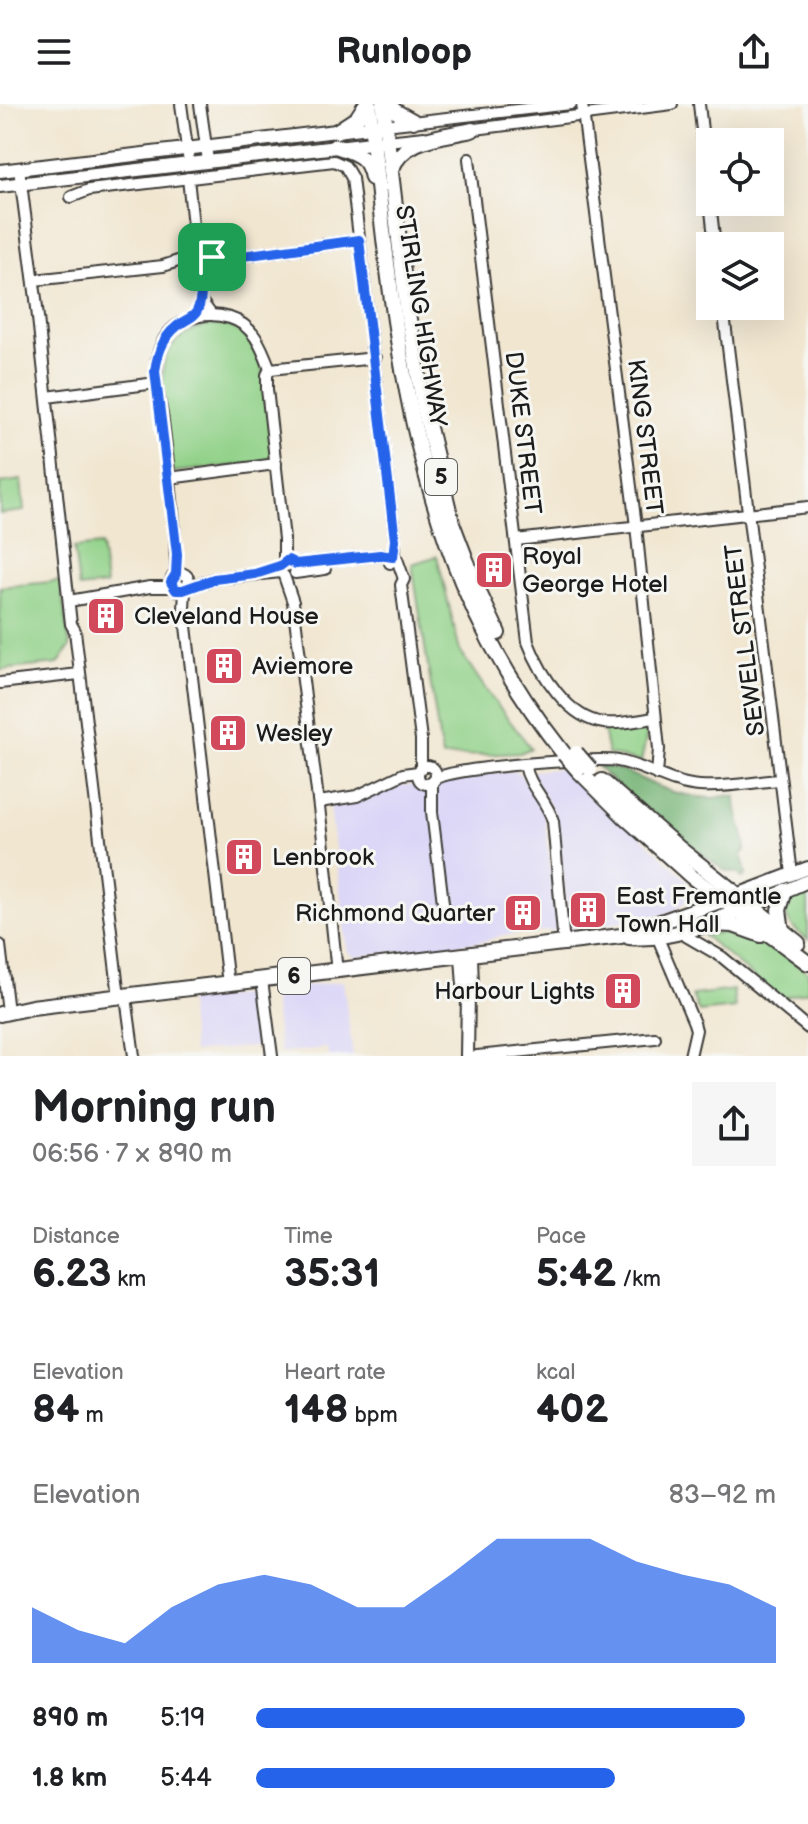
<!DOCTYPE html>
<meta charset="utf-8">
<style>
body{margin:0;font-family:"Balsamiq Sans",sans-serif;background:#f6f6f6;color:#202124;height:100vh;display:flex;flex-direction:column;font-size:30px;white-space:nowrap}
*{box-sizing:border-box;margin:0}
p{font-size:26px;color:#757577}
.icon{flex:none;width:44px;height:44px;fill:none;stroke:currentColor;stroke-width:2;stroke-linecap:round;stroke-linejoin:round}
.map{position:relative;height:952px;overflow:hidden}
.details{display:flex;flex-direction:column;background:#fff;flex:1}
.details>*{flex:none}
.fabs{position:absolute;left:696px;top:24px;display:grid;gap:16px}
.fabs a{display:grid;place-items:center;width:88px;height:88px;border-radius:0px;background:#fff;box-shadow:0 8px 32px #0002;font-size:40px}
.pin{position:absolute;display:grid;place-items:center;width:68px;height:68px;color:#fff;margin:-34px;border-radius:16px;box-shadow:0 4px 12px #0006}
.round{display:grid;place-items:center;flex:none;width:84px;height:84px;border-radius:0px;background:#f6f6f6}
.overview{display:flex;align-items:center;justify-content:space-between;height:136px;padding:0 32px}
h1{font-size:44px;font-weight:600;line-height:60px}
.figures{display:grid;grid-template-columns:repeat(3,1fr);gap:12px;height:136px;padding:8px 32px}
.figures div{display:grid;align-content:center}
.figures b{font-size:40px;font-weight:600}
.figures small{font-size:22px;font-weight:400}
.figures p{font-size:22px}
.chart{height:224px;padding:16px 32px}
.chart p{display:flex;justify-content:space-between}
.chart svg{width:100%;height:144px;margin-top:8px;fill:#2563eb;opacity:.7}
ul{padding:0 32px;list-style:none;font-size:26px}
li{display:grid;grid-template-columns:128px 96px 1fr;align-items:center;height:60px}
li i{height:20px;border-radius:10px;background:#2563eb}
header{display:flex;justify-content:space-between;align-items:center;height:104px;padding:0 32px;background:#fff;font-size:36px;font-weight:600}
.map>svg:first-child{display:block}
</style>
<header><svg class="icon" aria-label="menu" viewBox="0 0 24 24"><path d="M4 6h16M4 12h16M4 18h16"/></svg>Runloop<svg class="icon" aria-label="share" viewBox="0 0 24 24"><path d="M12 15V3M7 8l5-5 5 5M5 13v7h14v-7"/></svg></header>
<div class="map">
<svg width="808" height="952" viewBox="0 0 808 952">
<rect width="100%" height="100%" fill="#f6f6f2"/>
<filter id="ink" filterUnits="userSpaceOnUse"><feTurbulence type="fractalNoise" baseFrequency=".0125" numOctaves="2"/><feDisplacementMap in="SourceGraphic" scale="16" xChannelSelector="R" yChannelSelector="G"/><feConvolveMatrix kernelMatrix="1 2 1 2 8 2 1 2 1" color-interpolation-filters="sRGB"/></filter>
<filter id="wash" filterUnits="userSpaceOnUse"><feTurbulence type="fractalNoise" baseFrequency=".006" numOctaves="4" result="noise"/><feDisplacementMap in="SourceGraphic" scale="32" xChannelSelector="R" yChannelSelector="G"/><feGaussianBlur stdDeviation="1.8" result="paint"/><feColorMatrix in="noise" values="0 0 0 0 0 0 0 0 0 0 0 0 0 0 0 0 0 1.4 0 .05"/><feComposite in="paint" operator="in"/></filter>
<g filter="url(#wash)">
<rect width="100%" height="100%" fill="#f1e6d0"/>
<g fill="#dbd6f7">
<path d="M569,664L688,777L690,788L685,799L671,808L647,815L569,825L555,710L532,671L533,667Z"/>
<path d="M515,667L522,672L544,709L558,826L503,831L486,837L354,853L347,847L330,702L366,694L399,681H434L443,672Z"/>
<path d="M343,877L353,952H329L327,944L280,949L272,887Z"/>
<path d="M249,890L256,896L261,942L193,948L188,897Z"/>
</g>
<g fill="#91d188" stroke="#567652" stroke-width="2">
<path d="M209,221C217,222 227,221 234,224C272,241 269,322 273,358L173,368C170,348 168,327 165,307C159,263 159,234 209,221Z"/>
<path d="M21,376L24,407L0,410V379Z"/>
<path d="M101,441L106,481L79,484L74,444Z"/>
<path d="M437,452L460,547L491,593L531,644L520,649L442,653L412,460Z"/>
<path d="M60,477L70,543L58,560L0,566V483Z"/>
<path d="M645,623L647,630L641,658L608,650L603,626Z"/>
<path d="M808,786V836C796,827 786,820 785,804L791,796Z"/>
<path d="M731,828L762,835L808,868V887L780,895L703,831Z"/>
<path d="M733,886L735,904L699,908L692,891Z"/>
</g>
<path fill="#74b374" stroke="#486848" stroke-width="2" d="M597,662C625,663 643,678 668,686C677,690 701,694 711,694C720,694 726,690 736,692C735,710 744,726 746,744L742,751L746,771L742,774L738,769L724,766L643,707Z"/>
</g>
<g filter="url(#ink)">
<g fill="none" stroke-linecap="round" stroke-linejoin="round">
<g stroke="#3c3a37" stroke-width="14">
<g id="minor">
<path d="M181,0L189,59"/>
<path d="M200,0L208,57"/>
<path d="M582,0L636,422L659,645L657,671"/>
<path d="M699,0L715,142"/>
<path d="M385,21L571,0"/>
<path d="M467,26L672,0"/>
<path d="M387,37L424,33"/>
<path d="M469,55L528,538C540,569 568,615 604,619C621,621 639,616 655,614"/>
<path d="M19,64L36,195L71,520L75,527L119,893"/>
<path d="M188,74L193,122L201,149"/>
<path d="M71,93L89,86L334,57L345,62L352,74L395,436V448L390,459"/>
<circle cx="196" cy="156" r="9"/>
<path d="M205,153L228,154L359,136"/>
<path d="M192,164L202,198L210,209"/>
<path d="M34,176L163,162L187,154"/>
<path d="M723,202L792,770"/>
<path d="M270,265L267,271V285L284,435V457"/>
<path d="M270,265L375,254"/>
<path d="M47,293L156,279"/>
<path d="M169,374L276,360"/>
<path d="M516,436L808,403"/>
<path d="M296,460L380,451L397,455L404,475L401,481L421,635V664"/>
<circle cx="180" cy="478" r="9"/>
<path d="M295,469L325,465"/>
<path d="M176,470C176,419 169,368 163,317C160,295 152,274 158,251C166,217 200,205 230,214C254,221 262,244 270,265"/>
<path d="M284,472L293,498L323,735L337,868"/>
<path d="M187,484L214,475L281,468"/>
<path d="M185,486L184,505L228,880"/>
<path d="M69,497L150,483H173"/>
<path d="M0,579L79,570"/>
<path d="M525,661C529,683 547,696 553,717L564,841"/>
<circle cx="427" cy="671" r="9"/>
<path d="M435,675C453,663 593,653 618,657C646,662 670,680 700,682C726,684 753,678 779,676"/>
<path d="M432,678V708L444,807"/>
<path d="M319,698L357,692L403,670L418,668"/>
<path d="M679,828L722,853L808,924"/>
<path d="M657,832L694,919L696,926L690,952"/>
<path d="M0,841L8,908"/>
<path d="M262,876L272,952"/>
<path d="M126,893L134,952"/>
<path d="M477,952L655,934"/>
</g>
</g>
<g stroke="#3c3a37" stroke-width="16">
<g id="major">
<path d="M0,67L378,22"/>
<path d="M0,82L380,38"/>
<path d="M737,791L808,764"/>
<path d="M751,802L808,777"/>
<path d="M462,853L464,882L468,891"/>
<path d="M467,952L468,891L472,882L471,852"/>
</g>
</g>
<g stroke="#3c3a37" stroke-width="18">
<g id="highway">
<path d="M369,0C387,160 400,327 462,478C487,539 523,598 564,650"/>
<path d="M383,0L407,204L424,303L452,419L476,482L498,529"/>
<path d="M389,0L395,7L413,17"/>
<path d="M337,27L357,14L366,0"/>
<path d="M335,42C355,49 368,51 372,74"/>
<path d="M391,66C404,33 441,33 472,26"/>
<path d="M578,666L624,712L692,773L808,859"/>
<path d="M602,677L680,745L798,839"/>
<path d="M712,820L733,821L761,831"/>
<path d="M782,827L779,806L785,787"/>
<path d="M629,833C668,837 709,820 744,805"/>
<path d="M0,910L32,903L621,832L737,791"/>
</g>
</g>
<use href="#minor" stroke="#fff" stroke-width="10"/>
<use href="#major" stroke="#fff" stroke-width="12"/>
<use href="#highway" stroke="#fff" stroke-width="14"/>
<g stroke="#3c3a37" stroke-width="18" stroke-linecap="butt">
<g id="highway-bridge">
<path d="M576,649L590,665"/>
<path d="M564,650L578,666"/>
</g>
</g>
<use href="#highway-bridge" stroke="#fff" stroke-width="14"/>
</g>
</g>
<g fill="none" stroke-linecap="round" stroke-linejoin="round" filter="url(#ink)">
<g stroke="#fff" stroke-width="16">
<path id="route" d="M359,136L395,436L393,453L380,451L296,460L288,456L280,462L255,470L214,475L183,486H176L171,478L176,470L177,450L155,267C158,246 165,229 183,218C189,214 194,213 197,207C205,192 197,172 205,158V153L228,154Z"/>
</g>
<use href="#route" stroke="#2563eb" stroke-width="10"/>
</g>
<defs>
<g id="building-square" transform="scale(2)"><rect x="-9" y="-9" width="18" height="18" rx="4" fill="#d1495b" stroke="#f6f6f2"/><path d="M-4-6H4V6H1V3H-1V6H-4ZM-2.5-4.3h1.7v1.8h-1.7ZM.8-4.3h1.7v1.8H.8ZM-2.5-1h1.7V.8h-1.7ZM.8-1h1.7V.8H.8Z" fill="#fff"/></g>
</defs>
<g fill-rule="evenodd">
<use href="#building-square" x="494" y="466"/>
<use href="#building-square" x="106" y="512"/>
<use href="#building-square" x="224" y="562"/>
<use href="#building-square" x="228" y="629"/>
<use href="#building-square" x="244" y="753"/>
<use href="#building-square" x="588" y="806"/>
<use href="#building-square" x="523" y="809"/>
<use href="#building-square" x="623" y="887"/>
</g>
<g text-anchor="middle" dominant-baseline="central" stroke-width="6" stroke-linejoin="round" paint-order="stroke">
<g fill="#f6f6f2" stroke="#5d5d5c" stroke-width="2">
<rect x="425" y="355" width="32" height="36" rx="6"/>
<rect x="278" y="854" width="32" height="36" rx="6"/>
</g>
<g font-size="22" font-weight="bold" fill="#1c1c1c">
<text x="441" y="373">5</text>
<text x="294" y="872">6</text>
</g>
<g font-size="24" fill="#1c1c1c" stroke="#f6f6f2">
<text transform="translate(421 212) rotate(81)">STIRLING HIGHWAY</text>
<text transform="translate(523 329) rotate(83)">DUKE STREET</text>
<text transform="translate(645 333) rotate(83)">KING STREET</text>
<text transform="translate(745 536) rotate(-97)">SEWELL STREET</text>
</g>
<g font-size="24" fill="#1c1c1c" stroke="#f6f6f2" text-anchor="start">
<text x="522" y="452">Royal<tspan x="522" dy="28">George Hotel</tspan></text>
<text x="134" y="512">Cleveland House</text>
<text x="252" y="562">Aviemore</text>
<text x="256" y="629">Wesley</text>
<text x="272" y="753">Lenbrook</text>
<text x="616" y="792">East Fremantle<tspan x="616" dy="28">Town Hall</tspan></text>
<text x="495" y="809" text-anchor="end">Richmond Quarter</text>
<text x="595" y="887" text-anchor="end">Harbour Lights</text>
</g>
</g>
</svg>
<div class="fabs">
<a><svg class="icon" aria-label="locate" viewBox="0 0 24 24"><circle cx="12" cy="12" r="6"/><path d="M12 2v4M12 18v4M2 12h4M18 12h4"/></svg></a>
<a><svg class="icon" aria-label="layers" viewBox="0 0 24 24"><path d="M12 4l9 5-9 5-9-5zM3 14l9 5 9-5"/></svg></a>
</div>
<div class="pin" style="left:212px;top:153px;background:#1e9e55"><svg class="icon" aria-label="arrive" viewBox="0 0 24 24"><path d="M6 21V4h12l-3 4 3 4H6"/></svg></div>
</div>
<section class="details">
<div class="overview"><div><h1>Morning run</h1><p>06:56 · 7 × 890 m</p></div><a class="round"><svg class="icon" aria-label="share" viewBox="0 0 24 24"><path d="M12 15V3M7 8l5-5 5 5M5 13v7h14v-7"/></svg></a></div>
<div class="figures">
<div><p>Distance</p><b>6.23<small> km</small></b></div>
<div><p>Time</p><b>35:31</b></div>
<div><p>Pace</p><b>5:42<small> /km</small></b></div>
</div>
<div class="figures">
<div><p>Elevation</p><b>84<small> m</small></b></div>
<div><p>Heart rate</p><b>148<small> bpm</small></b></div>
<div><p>kcal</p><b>402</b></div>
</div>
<div class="chart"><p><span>Elevation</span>83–92 m</p>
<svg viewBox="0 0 160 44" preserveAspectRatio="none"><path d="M0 44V27L10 34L20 38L30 27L40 20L50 17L60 20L70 27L80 27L90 17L100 6L110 6L120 6L130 13L140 17L150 20L160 27V44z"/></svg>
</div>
<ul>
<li><b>890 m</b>5:19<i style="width:94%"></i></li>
<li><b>1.8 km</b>5:44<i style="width:69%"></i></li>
</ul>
</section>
